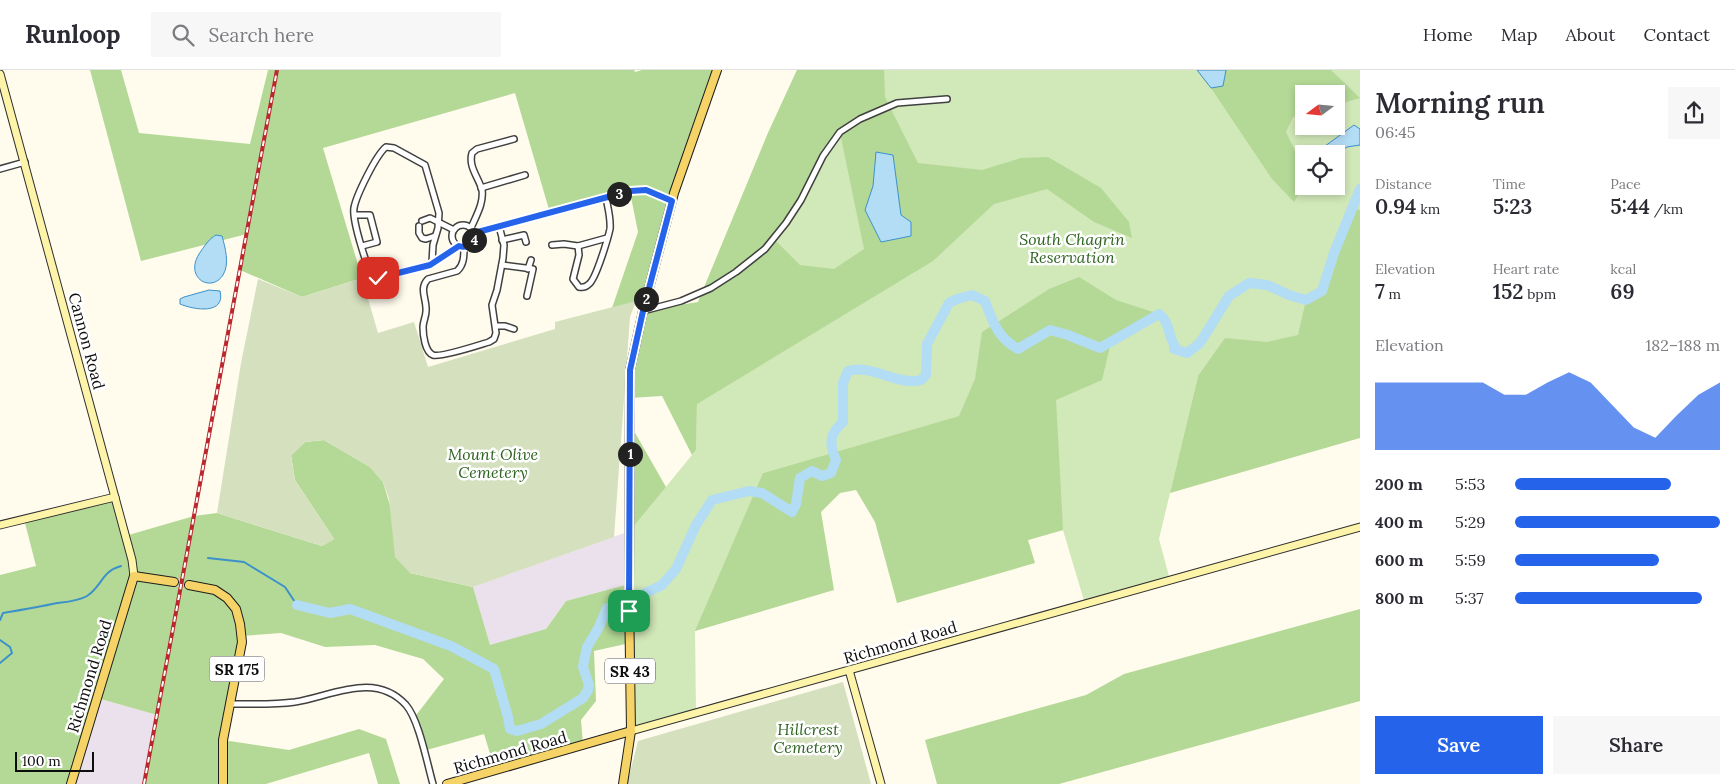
<!DOCTYPE html>
<meta charset="utf-8">
<style>
body{margin:0;font-family:Lora,serif;background:#f7f7f7;color:#2b2b33;height:100vh;display:flex;flex-direction:column;font-size:19px;white-space:nowrap}
*{box-sizing:border-box;margin:0}
p{font-size:16px;color:#7c7c81}
.icon{flex:none;width:28px;height:28px;fill:none;stroke:currentColor;stroke-width:2;stroke-linecap:round;stroke-linejoin:round}
.map{position:relative;flex:1;overflow:hidden}
.drawer{display:flex;flex-direction:column;background:#fff;width:375px}
.drawer>*{flex:none}
.needle{width:32px;rotate:254deg}
.buttons{position:absolute;left:1295px;top:15px;display:grid;gap:10px}
.buttons a{display:grid;place-items:center;width:50px;height:50px;border-radius:0px;background:#fff;box-shadow:0 2px 8px #0003;font-size:25px}
.scale{position:absolute;left:15px;bottom:12px;width:79px;box-sizing:border-box;padding-left:5px;border:2px solid #0d0d0d;border-top:0;font-size:14px;line-height:18px;white-space:nowrap;color:#0d0d0d;-webkit-text-stroke:4px #fff;paint-order:stroke}
.pin{position:absolute;display:grid;place-items:center;width:42px;height:42px;color:#fff;margin:-21px;border-radius:10px;box-shadow:0 2px 8px #0006}
.km{position:absolute;width:25px;height:25px;margin:-12px;border-radius:50%;background:#222;color:#fff;font-size:14px;line-height:25px;text-align:center}
.round{display:grid;place-items:center;flex:none;width:52px;height:52px;border-radius:0px;background:#f7f7f7}
.overview{display:flex;align-items:center;justify-content:space-between;height:85px;padding:0 15px}
h1{font-size:28px;font-weight:600;line-height:38px}
.stats{display:grid;grid-template-columns:repeat(3,1fr);gap:8px;height:85px;padding:5px 15px}
.stats div{display:grid;align-content:center}
.stats b{font-size:21px;font-weight:600}
.stats small{font-size:14px;font-weight:400}
.stats p{font-size:14px}
.chart{height:140px;padding:10px 15px}
.chart p{display:flex;justify-content:space-between}
.chart svg{width:100%;height:90px;margin-top:5px;fill:#2563eb;opacity:.7}
.action{display:flex;gap:10px;margin-top:auto;padding:10px 15px}
.action a{flex:1;height:58px;border-radius:0px;background:#2563eb;color:#fff;font-size:20px;font-weight:600;line-height:58px;text-align:center}
.action a+a{background:#f7f7f7;color:#2b2b33}
ul{padding:0 15px;list-style:none;font-size:16px}
li{display:grid;grid-template-columns:80px 60px 1fr;align-items:center;height:38px}
li i{height:12px;border-radius:6px;background:#2563eb}
header{display:flex;align-items:center;gap:30px;box-sizing:border-box;height:70px;padding:0 25px;background:#fff;border-bottom:1px solid #e1e1e2}
header strong{font-size:24px}
nav{display:flex;gap:28px;margin-inline-start:auto;font-size:18px}
.search{width:350px;height:45px;background:#f7f7f7;display:flex;align-items:center;gap:12px;box-sizing:border-box;padding:0 18px;border-radius:0px;color:#7c7c81;font-size:19px}
main{display:flex;flex:1;min-height:0}
.map>svg:first-child{display:block}
</style>
<header>
<strong>Runloop</strong>
<div class="search"><svg class="icon" aria-label="search" viewBox="0 0 24 24"><circle cx="10" cy="10" r="6"/><path d="M15 15l6 6"/></svg>Search here</div>
<nav><a>Home</a><a>Map</a><a>About</a><a>Contact</a></nav>
</header>
<main>
<div class="map">
<svg width="1360" height="714" viewBox="0 0 1360 714">
<rect width="100%" height="100%" fill="#fffbed"/>
<g fill="#ebe1ec">
<path d="M630,461L629,514L566,531L546,559L490,576L473,517Z"/>
<path d="M97,628L157,645L144,714H71Z"/>
</g>
<path fill="#d1e8b8" fill-rule="evenodd" d="M797,0H1360V170L1323,271L1198,306L1159,469L1170,510L1085,534L1063,460L1028,470L991,337L763,403L796,530L695,561L696,643L631,661L630,461L696,380L698,232L768,63ZM1304,24H1336V56H1304ZM1304,84H1336V116H1304Z"/>
<g fill="#b4d997" fill-rule="evenodd">
<path d="M90,0H121L139,63L250,74L268,0H634L635,2L642,0H717L674,123L646,229L612,238L638,162L630,122L550,143L515,23L323,78L362,208L302,227L240,200L247,164L141,191Z"/>
<path d="M797,0H884L885,27L918,93L982,100L1021,88L1048,87L1101,118L1129,152L1132,168L1094,152L1047,119L994,134L933,191L697,334L696,380L692,385L662,326L630,328V300L643,241L698,232L768,63ZM840,63L864,179L834,199L800,195L774,169L801,130L823,86ZM893,85L901,145L865,140L873,116Z"/>
<path d="M1226,0H1331L1360,28L1336,35V24H1304V44L1293,47L1286,62L1304,99V116L1294,132L1272,109L1211,18L1223,15Z"/>
<path d="M1352,138L1360,140V368L1170,423L1198,306L1225,268L1267,272L1298,265L1306,230L1322,221L1334,183Z"/>
<path d="M1079,207L1116,230L1159,244L1111,272L1102,310L1056,330L1063,460L1028,470L1035,493L897,533L875,452L856,420L840,423L821,442L834,520L695,561L763,403L959,346L975,309L982,262L1049,219Z"/>
<path d="M630,354L666,417L630,461Z"/>
<path d="M324,370L370,397L383,412L410,503L473,517L490,575L546,559L566,531L629,514L630,573L594,581L596,631L581,650L583,675L495,700L484,664L423,681L414,648L444,609L423,589L375,575L325,577L281,563L241,566L223,670L289,680L359,659L386,669L400,714H378L369,683L266,714H144L157,645L97,628L71,714H0V505L36,496L24,449L115,427L125,466L194,446L217,443L322,476L334,469L295,410L291,385L305,372Z"/>
<path d="M1360,539V631L1059,714H937L925,670L1086,625L1124,604Z"/>
</g>
<g fill="#d5e0bf">
<path d="M362,208L378,263L414,252L428,297L555,259V252L636,231L630,247L614,467L473,517L410,503L395,487L389,429L383,412L370,397L324,370L305,372L291,386L295,410L334,469L322,476L217,443L241,293L258,209L302,227Z"/>
<path d="M843,612L871,714H627L638,671Z"/>
</g>
<g fill="#b3dcf5" stroke="#3c91ca">
<path d="M1197,0H1226L1223,16L1211,18Z"/>
<path d="M1354,55L1360,59V75L1347,77L1336,85V84H1318L1321,79Z"/>
<path d="M876,82L893,85L901,145L911,152V166L881,172L865,140L873,116Z"/>
<path d="M216,165L222,166C225,177 230,194 223,205C211,224 182,207 201,181C206,174 209,169 216,165Z"/>
<path d="M209,220L220,221C226,245 194,240 180,234V229L184,227Z"/>
</g>
<g fill="none" stroke-linecap="round" stroke-linejoin="round">
<g stroke="#3c91ca" stroke-width="2">
<path d="M208,488L244,492L285,517L297,535"/>
<path d="M0,550L3,543C21,540 39,537 57,533C66,532 79,531 87,526C102,516 102,501 121,496"/>
<path d="M0,570L10,577L12,583L0,593"/>
</g>
<path stroke="#b3dcf5" stroke-width="10" d="M297,535L330,543L350,539L451,576L494,599L508,647L510,659L517,661L541,654L583,628L588,620L589,615L583,597L587,577L599,557L607,538L619,536L662,515L676,499L696,455L712,430L749,421L762,423L792,442L796,434L800,408L812,401L822,406L831,403L836,390C829,374 829,364 843,352V313L848,301C873,294 897,316 921,310L926,305L927,274L949,233L957,229L972,225L985,231C993,252 997,267 1018,279L1050,260L1068,265L1100,278L1159,244C1171,253 1167,265 1175,276L1174,279L1187,283L1200,273L1229,226L1249,213L1267,215L1289,225L1306,230L1322,221L1334,183L1360,119"/>
<path stroke="#dbd7cb" stroke-width="8" stroke-dasharray="8 4" stroke-linecap="butt" d="M174,512L189,515"/>
<g stroke="#404040" stroke-width="8">
<g id="street">
<path d="M0,99L25,92"/>
<path d="M481,118L525,105"/>
<path d="M355,145H370L377,172L362,176"/>
<path d="M422,151L430,148L454,160"/>
<circle cx="463" cy="166" r="11"/>
<path d="M419,156V163L422,168L426,169L435,166"/>
<path d="M471,158C476,146 484,133 482,120C479,108 468,97 472,83L477,79L514,69"/>
<path d="M474,163L630,121L645,120L672,131"/>
<path d="M502,170L524,165L526,172"/>
<path d="M552,175L564,174L578,176L607,168"/>
<path d="M578,176L579,185L573,209L579,217C583,218 586,217 589,214C596,209 608,168 610,159C611,149 608,138 606,128"/>
<path d="M464,177C464,186 464,195 457,201L428,209C419,218 426,228 426,238C427,245 423,251 423,257C423,265 425,282 433,285C440,288 479,275 489,272L494,269L496,263L492,235L497,220L503,188L504,175L499,156"/>
<path d="M432,193L433,175L438,158L439,143L425,95L394,78L386,77C376,85 356,126 354,138C352,150 367,199 374,209L429,195L459,176"/>
<path d="M502,195L533,199L527,226"/>
<path d="M528,199L531,190"/>
<path d="M643,241L681,231L711,218L736,202L765,179L786,153L801,130L823,86L840,62L860,49L897,33L947,29"/>
<path d="M496,256H505L514,259"/>
<path d="M230,634C252,634 273,635 295,632C332,626 375,601 406,635C419,650 427,693 433,714"/>
</g>
</g>
<g stroke="#2f2f2f" stroke-width="9">
<g id="secondary">
<path d="M0,4L132,490L134,506"/>
<path d="M0,455L115,427"/>
<path d="M849,600L881,714"/>
<path d="M631,661L1360,457"/>
</g>
</g>
<g stroke="#1e1e1e" stroke-width="10">
<g id="primary">
<path d="M189,515L215,520L227,528L236,539L240,554L242,572L223,670V714"/>
<path d="M71,714L134,506L174,512"/>
<path d="M447,714L631,661"/>
<path d="M623,714L631,661L629,523L630,300L643,241L674,123L717,0"/>
</g>
</g>
<use href="#street" stroke="#fff" stroke-width="5"/>
<use href="#secondary" stroke="#fdf4aa" stroke-width="7"/>
<use href="#primary" stroke="#f6d366" stroke-width="8"/>
<g stroke="#ba282e" stroke-width="4">
<path id="rail" d="M144,714L277,0"/>
</g>
<use href="#rail" stroke="#fff" stroke-width="2" stroke-dasharray="5.5" stroke-linecap="butt"/>
</g>
<g fill="none" stroke-linecap="round" stroke-linejoin="round">
<g stroke="#fff" stroke-width="10">
<path id="route" d="M378,208L430,195L459,176C468,179 475,173 474,163L630,121L646,120L672,131L643,241L630,300L629,541"/>
</g>
<use href="#route" stroke="#2563eb" stroke-width="6"/>
</g>
<g text-anchor="middle" dominant-baseline="central" stroke-width="5" stroke-linejoin="round" paint-order="stroke">
<g fill="#fff" stroke="#565656" stroke-width="1">
<rect x="209.5" y="586.5" width="55" height="25" rx="4"/>
<rect x="605" y="588.5" width="50" height="25" rx="4"/>
</g>
<g font-size="15" font-weight="bold" fill="#0d0d0d">
<text x="237" y="599">SR 175</text>
<text x="630" y="601">SR 43</text>
</g>
<g font-size="16" font-style="italic" fill="#2d631f" stroke="#fff">
<text x="1072" y="169">South Chagrin<tspan x="1072" dy="18">Reservation</tspan></text>
<text x="493" y="384">Mount Olive<tspan x="493" dy="18">Cemetery</tspan></text>
<text x="808" y="659">Hillcrest<tspan x="808" dy="18">Cemetery</tspan></text>
</g>
<g font-size="16" fill="#0d0d0d" stroke="#fff">
<text transform="translate(87 271) rotate(75)">Cannon Road</text>
<text transform="translate(900 572) rotate(-16)">Richmond Road</text>
<text transform="translate(89 606) rotate(-73)">Richmond Road</text>
<text transform="translate(510 682) rotate(-16)">Richmond Road</text>
</g>
</g>
</svg>
<div class="buttons">
<a><svg class="needle" viewBox="-14 -14 28 28"><path d="M0-13l5 13h-10z" fill="#e53935"/><path d="M0 13l5-13h-10z" fill="#7c7c81"/></svg></a>
<a><svg class="icon" aria-label="locate" viewBox="0 0 24 24"><circle cx="12" cy="12" r="6"/><path d="M12 2v4M12 18v4M2 12h4M18 12h4"/></svg></a>
</div>
<div class="scale">100 m</div>
<div class="pin" style="left:629px;top:541px;background:#1e9e55"><svg class="icon" aria-label="arrive" viewBox="0 0 24 24"><path d="M6 21V4h12l-3 4 3 4H6"/></svg></div>
<div class="pin" style="left:378px;top:208px;background:#d93025"><svg class="icon" aria-label="check" viewBox="0 0 24 24"><path d="M5 12l5 5 9-10"/></svg></div>
<b class="km" style="left:630px;top:384px">1</b>
<b class="km" style="left:646px;top:229px">2</b>
<b class="km" style="left:619px;top:124px">3</b>
<b class="km" style="left:474px;top:170px">4</b>
</div>
<section class="drawer">
<div class="overview"><div><h1>Morning run</h1><p>06:45</p></div><a class="round"><svg class="icon" aria-label="share" viewBox="0 0 24 24"><path d="M12 15V3M7 8l5-5 5 5M5 13v7h14v-7"/></svg></a></div>
<div class="stats">
<div><p>Distance</p><b>0.94<small> km</small></b></div>
<div><p>Time</p><b>5:23</b></div>
<div><p>Pace</p><b>5:44<small> /km</small></b></div>
</div>
<div class="stats">
<div><p>Elevation</p><b>7<small> m</small></b></div>
<div><p>Heart rate</p><b>152<small> bpm</small></b></div>
<div><p>kcal</p><b>69</b></div>
</div>
<div class="chart"><p><span>Elevation</span>182–188 m</p>
<svg viewBox="0 0 160 44" preserveAspectRatio="none"><path d="M0 44V11L10 11L20 11L30 11L40 11L50 11L60 17L70 17L80 11L90 6L100 11L110 22L120 33L130 38L140 27L150 17L160 11V44z"/></svg>
</div>
<ul>
<li><b>200 m</b>5:53<i style="width:76%"></i></li>
<li><b>400 m</b>5:29<i style="width:100%"></i></li>
<li><b>600 m</b>5:59<i style="width:70%"></i></li>
<li><b>800 m</b>5:37<i style="width:91%"></i></li>
</ul>
<div class="action"><a>Save</a><a>Share</a></div>
</section>
</main>
